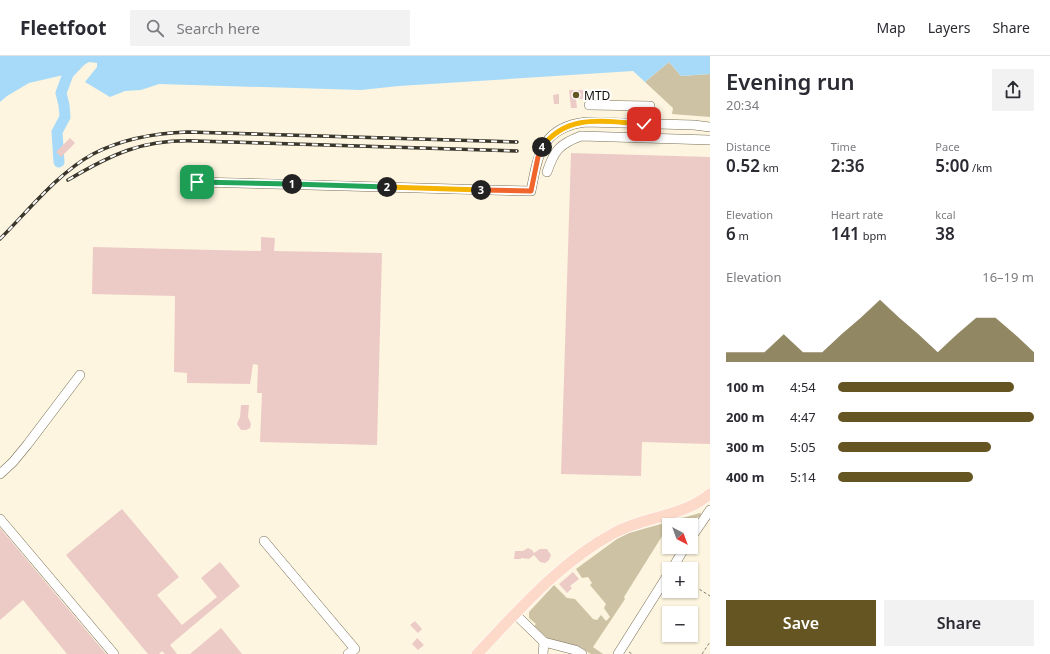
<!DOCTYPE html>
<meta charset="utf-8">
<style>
body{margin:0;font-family:"Noto Sans",sans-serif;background:#f2f2f3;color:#2b2b33;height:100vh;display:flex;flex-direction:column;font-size:15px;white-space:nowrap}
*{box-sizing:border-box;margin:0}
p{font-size:13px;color:#7c7c81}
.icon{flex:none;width:22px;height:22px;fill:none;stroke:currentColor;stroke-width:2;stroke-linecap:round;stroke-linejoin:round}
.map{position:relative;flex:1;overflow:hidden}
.sheet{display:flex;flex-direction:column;background:#fff;width:340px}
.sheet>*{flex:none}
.needle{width:26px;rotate:139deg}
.fabs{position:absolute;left:662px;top:462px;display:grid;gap:8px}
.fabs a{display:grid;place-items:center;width:36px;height:36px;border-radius:0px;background:#fff;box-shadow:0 1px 3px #0004;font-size:20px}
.pin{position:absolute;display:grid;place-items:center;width:34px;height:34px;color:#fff;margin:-17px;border-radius:8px;box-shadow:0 2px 6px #0006}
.km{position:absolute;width:20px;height:20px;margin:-10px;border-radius:50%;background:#222;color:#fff;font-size:11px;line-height:20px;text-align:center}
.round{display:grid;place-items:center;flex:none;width:42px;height:42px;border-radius:0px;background:#f2f2f3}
.head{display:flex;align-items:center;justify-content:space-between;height:68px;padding:0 16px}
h1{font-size:22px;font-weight:600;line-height:30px}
.stats{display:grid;grid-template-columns:repeat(3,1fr);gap:6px;height:68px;padding:4px 16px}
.stats div{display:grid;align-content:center}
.stats b{font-size:17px;font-weight:600}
.stats small{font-size:11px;font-weight:400}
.stats p{font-size:11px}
.chart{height:112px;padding:8px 16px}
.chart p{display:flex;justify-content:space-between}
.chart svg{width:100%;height:72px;margin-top:4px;fill:#645522;opacity:.7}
.primary-button{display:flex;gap:8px;margin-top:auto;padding:8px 16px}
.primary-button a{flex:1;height:46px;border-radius:0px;background:#645522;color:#fff;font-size:16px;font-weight:600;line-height:46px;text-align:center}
.primary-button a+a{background:#f2f2f3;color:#2b2b33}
ul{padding:0 16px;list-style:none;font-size:13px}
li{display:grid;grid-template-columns:64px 48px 1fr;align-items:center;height:30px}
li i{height:10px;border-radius:5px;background:#645522}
header{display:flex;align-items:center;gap:24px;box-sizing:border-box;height:56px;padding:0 20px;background:#fff;border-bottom:1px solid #e1e1e2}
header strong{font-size:19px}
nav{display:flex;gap:22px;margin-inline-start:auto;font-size:14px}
.search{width:280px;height:36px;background:#f2f2f3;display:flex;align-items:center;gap:10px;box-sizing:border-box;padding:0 14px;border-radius:0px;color:#7c7c81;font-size:15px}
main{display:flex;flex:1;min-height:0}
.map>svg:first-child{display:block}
</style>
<header>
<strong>Fleetfoot</strong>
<div class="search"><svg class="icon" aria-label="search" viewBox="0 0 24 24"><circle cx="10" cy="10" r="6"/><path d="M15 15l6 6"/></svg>Search here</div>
<nav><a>Map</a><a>Layers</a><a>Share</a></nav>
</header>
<main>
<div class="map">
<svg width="710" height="598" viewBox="0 0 710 598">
<rect width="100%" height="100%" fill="#fdf5df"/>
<g fill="#cec2a4">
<path d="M669,6L681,20L710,18V61L672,58L673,52L645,26Z"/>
<path d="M700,457L703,459L701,462L700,461L669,469L624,541L625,543L593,591L603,598H591L579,591L547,582L534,570L536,568L529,562V556L554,529L567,542L575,543L593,563L597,564L601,559L606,565L610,561L604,552L606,548L590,529L592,527L588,521L582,522L576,513L617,483L629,477Z"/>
</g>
<path fill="#a7daf9" d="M0,0H710V18L681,20L669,6L645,26L633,15L399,30L361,34L159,28L141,34L125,35L110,41L85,26L97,11V7L89,6L68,18L29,27L7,40L0,46Z"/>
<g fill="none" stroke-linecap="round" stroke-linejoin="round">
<path stroke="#a7daf9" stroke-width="11" d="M59,106L57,76L65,61L64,49L61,37L68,18L85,0"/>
</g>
<g fill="#eccbc7">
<path d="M569,34H584V43H576L577,52H571Z"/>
<path d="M559,38V48H554L553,39Z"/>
<path d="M70,82L75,87L61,101L56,96Z"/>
<path d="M571,97L710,101V388L642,386L641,420L561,418Z"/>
<path d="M261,181L275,182L274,195L382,197L377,389L260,386L262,337H257L258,309L253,308L250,328L187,327V317L174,316L175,240L92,238L93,191L261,195Z"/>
<path d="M241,349H249L248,361L251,368L250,372L246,374H241L237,368L240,361Z"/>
<path d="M122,453L179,521L157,539L182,569L217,541L201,522L220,506L240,530L170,589L177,598H165L162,595L159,598H148L66,499Z"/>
<path d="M0,472L69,554L106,598H67L23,544L0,564Z"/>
<path d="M528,492L532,494L534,497L540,493H547L551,499L549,504L545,507L540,506L534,499L529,503L521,502V503H514L515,495H523Z"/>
<path d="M573,516L579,523L570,530L572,532L567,537L559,528Z"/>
<path d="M415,565L422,573L418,577L410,569Z"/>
<path d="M221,572L242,598H190Z"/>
<path d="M417,582L424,589L418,594L412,588Z"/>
</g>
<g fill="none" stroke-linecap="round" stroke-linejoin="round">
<g stroke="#7a7058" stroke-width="10">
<g id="minor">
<path d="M589,49L650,50L651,68"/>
<path d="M547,116C554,95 559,88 581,80L710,84"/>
<path d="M197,126L531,135C538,98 542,71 586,66L694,69L710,71"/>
<path d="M0,418L13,406L27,389L80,319"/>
<path d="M0,463L114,598"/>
<path d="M691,482L710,454"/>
<path d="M264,485L355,593L348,598"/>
<path d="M672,513L685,491"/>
<path d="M515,558L544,586L575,594L582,598"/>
<path d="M543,598L544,586"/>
<path d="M618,598L669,517"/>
</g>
</g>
<g stroke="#fff" stroke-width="12">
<path id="major" d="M477,598C519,554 560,506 614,477C645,460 683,461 710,438"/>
</g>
<g stroke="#878172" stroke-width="1" stroke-dasharray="3 2" stroke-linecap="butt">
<path d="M691,528L710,540"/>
<path d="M629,596L632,598"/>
<path d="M702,598L710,586"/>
</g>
<use href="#minor" stroke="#fff" stroke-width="9"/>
<use href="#major" stroke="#fdd9ca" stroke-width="11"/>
<g stroke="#3a362b" stroke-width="3.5">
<g id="rail">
<path d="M68,124C112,98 143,83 196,85L517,95"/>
<path d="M0,183C28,155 58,117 93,98C122,83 155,77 188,76L517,86"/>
</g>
</g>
<use href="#rail" stroke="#fff" stroke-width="2" stroke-dasharray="6" stroke-linecap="butt"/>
</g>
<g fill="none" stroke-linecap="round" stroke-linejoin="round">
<g stroke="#fff" stroke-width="8">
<path id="split-1" d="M197,126L292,128"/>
</g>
<g stroke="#fff" stroke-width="8">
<path id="split-2" d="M292,128L387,131"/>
</g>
<g stroke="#fff" stroke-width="8">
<path id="split-3" d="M387,131L481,134"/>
</g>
<g stroke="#fff" stroke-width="8">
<path id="split-4" d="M481,134L531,135L538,101L542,91"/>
</g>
<g stroke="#fff" stroke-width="8">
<path id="split-5" d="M542,91C568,56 606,66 644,68"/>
</g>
<use href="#split-1" stroke="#22a559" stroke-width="5"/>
<use href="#split-2" stroke="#22a559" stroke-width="5"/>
<use href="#split-3" stroke="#f5b400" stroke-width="5"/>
<use href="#split-4" stroke="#f0652b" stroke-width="5"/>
<use href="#split-5" stroke="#f5b400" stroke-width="5"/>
</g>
<circle fill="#645522" stroke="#fff" stroke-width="1.5" cx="576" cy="39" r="4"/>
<g text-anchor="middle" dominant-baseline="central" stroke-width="4" stroke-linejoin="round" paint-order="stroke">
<g font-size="12" fill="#110e05" stroke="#fff" text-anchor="start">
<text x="584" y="39">MTD</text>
</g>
</g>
</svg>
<div class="fabs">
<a><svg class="needle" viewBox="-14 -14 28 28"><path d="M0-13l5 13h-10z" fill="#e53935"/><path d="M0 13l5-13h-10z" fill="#7c7c81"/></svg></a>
<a>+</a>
<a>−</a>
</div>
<div class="pin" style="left:197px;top:126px;background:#1e9e55"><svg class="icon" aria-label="arrive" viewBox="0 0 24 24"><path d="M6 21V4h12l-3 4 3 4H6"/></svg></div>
<div class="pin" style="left:644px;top:68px;background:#d93025"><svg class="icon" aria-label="check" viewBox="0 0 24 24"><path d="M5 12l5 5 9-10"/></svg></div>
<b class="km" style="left:292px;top:128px">1</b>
<b class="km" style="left:387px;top:131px">2</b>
<b class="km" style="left:481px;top:134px">3</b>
<b class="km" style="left:542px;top:91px">4</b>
</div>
<section class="sheet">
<div class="head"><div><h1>Evening run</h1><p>20:34</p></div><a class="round"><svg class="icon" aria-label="share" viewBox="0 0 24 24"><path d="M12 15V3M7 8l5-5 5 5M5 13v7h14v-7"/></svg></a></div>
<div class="stats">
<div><p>Distance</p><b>0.52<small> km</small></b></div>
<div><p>Time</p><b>2:36</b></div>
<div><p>Pace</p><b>5:00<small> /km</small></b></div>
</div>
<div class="stats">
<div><p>Elevation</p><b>6<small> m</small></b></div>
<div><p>Heart rate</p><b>141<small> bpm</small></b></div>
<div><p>kcal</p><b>38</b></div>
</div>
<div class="chart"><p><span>Elevation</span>16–19 m</p>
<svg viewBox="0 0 160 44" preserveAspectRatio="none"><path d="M0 44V38L10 38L20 38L30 27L40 38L50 38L60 27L70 17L80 6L90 17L100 27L110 38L120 27L130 17L140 17L150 27L160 38V44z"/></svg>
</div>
<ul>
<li><b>100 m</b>4:54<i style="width:90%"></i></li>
<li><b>200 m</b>4:47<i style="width:100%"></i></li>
<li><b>300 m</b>5:05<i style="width:78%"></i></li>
<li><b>400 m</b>5:14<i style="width:69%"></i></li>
</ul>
<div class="primary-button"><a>Save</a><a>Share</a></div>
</section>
</main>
